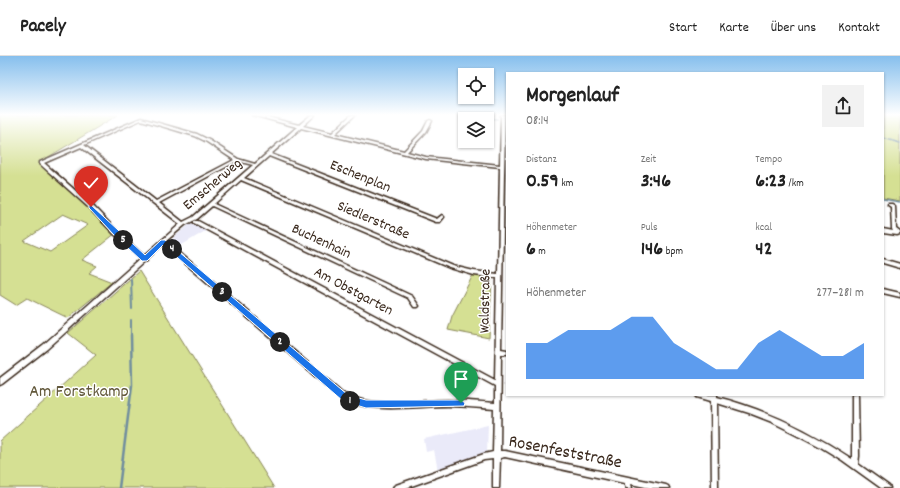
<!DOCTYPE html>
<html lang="de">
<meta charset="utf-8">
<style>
body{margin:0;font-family:Dekko,sans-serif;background:#f2f2f2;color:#222;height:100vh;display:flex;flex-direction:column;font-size:15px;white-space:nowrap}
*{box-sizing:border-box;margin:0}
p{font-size:13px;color:#767676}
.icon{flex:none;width:22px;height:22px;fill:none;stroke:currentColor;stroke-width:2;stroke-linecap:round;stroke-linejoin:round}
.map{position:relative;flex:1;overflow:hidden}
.drawer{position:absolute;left:506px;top:16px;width:378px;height:324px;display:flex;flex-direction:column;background:#fff;border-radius:0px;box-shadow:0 1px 3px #0004}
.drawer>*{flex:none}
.buttons{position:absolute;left:458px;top:12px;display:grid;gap:8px}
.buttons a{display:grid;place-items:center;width:36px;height:36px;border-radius:0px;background:#fff;box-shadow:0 1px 3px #0004;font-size:20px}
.pin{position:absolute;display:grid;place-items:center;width:34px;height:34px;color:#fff;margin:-41px -17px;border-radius:50% 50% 50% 0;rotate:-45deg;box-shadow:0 0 4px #0007}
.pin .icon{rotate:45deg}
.km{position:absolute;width:20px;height:20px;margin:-10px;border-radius:50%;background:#222;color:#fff;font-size:11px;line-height:20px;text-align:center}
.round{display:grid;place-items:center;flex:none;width:42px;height:42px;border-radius:0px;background:#f2f2f2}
.summary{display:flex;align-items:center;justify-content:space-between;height:68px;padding:0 20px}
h1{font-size:22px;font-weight:800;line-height:30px}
.stats{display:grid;grid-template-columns:repeat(3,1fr);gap:6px;height:68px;padding:4px 20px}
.stats div{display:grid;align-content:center}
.stats b{font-size:20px;font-weight:800}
.stats small{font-size:11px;font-weight:400}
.stats p{font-size:11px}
.chart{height:112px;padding:8px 20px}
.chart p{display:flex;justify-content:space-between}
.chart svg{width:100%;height:72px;margin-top:4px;fill:#1a73e8;opacity:.7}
header{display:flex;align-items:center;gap:24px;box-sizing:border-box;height:56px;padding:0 20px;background:#fff;border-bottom:1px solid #e0e0e0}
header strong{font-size:19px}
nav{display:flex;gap:22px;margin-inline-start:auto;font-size:14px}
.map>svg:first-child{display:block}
</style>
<header>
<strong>Pacely</strong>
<nav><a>Start</a><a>Karte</a><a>Über uns</a><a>Kontakt</a></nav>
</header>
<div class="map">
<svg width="900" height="432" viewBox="0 0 900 432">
<rect width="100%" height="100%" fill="#fff"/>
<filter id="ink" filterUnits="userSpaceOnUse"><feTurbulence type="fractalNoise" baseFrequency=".025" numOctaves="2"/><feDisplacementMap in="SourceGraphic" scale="8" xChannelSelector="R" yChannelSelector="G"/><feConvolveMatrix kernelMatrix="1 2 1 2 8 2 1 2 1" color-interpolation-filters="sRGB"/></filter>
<g filter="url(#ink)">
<g fill="#eaeaf9">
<path d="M191,167L207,174L177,192L170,186L172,185L171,184Z"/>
<path d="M488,369L487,397L438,415L434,394L426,396L424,383Z"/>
</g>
<g fill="#d5e093" stroke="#888558" fill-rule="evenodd">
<path d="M0,59H118L40,106L116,177L82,204L97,210L89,217L112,226L68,262L27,242L16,249L0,239ZM63,158L88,169L50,196L24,185Z"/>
<path d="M883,59H900V145L883,142Z"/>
<path d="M139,215L274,432H0V385L96,299L68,277Z"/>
<path d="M473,219L492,222L489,282L448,274L452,260Z"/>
</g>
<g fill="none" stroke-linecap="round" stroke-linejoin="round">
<g stroke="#708d9e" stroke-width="1.5">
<path d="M467,59L497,63"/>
<path d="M883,82L900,87"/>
<path d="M883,143L900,146"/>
</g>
<g stroke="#708d9e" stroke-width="2">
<path d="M131,223L132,253"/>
<path d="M131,264V280"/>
</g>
<path stroke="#708d9e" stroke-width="2.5" d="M119,432L132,329L131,279"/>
<g stroke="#3b2a1e" stroke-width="3">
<g id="minor">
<path d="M252,59H259L299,69L311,59H315L303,70L332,77L351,59H355L335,78L404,95L423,75L428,65L430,64L432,65L426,76L407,96L426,101L500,109L501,59H505L501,293L507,294V298H501L500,395H505L666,429L668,430L669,432H650L631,428L632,432H626L624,427L505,401L500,402L499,432H493V403L484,404L406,432H393L394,430L396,429L484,398L493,396L494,353C479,352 464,350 448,350C418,350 379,357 350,346C346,345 342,343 339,341L163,188L147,203V204L145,205L47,293L2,328L0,329V322L43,289L141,202L114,178L89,152L40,108V106L141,62L197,78L209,84L238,103L255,108L297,71ZM141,64L195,80L207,86L234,104L156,145L84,89ZM301,72L426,103L500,111L498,218L474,215L453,210L244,122L269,100L436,166H440L444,161L442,159L437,163L271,98ZM81,91L180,168L144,200L118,176L93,150L44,107ZM237,105L253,109L193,161L183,166L159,147ZM241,124L450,212L474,219L497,222L495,324L198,165H194V167L495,330V347C479,346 463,344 448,344C414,344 374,353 343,337L166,185L185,169L197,163L212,150L408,242L414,251H418L419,250L412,240L214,148Z"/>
<path d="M888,148H892L895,150L896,173L900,176V178L897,179L883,177V173L893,175L892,173L891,151L888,149Z"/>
<path d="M883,203L900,208V212L883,207Z"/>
<path d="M883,233L900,237V241L883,237Z"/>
<path d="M696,339H717V341C765,353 811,376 852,403V339H858L859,400L858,408L889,430L890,432H881L842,404L819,390L796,378L772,366L749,357L717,347L718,432H712L711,345L697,341Z"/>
</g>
</g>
<use href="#minor" fill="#fff" fill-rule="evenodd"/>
</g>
</g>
<linearGradient id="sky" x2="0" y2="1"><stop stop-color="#86bfed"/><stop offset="0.49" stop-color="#fff"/><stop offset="1" stop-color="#fff" stop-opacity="0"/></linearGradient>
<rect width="900" height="120" fill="url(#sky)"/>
<path fill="#1a73e8" stroke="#fff" d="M91,149L145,199L161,184H165L348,339L366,344H461L465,347L464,350L366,352L343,345L163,189L147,205H142L114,179L89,152V149Z"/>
<g text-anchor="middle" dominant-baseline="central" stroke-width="3" stroke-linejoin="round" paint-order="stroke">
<g font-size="15" fill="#3b2a1e" stroke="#fff">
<text transform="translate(360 121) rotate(22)">Eschenplan</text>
<text transform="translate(213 129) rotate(-40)">Emscherweg</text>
<text transform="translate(373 165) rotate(23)">Siedlerstraße</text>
<text transform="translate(321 186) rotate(25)">Buchenhain</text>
<text transform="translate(353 236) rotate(28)">Am Obstgarten</text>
<text transform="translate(486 245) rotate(-89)">Waldstraße</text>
</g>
<g font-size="18" fill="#62583b" stroke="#fff">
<text x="79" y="336">Am Forstkamp</text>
</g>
<g font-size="18" fill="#3b2a1e" stroke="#fff">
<text transform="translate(565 397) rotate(11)">Rosenfeststraße</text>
</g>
</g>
</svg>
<div class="buttons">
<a><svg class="icon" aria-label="locate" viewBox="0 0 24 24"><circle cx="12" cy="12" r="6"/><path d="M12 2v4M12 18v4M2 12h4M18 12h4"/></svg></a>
<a><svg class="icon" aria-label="layers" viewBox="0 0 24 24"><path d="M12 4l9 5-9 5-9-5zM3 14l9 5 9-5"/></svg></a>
</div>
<div class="pin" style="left:461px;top:347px;background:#1e9e55"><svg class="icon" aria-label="arrive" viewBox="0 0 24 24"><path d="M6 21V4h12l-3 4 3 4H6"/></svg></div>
<div class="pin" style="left:91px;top:151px;background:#d93025"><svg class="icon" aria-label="check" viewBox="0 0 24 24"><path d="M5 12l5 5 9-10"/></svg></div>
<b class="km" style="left:350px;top:345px">1</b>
<b class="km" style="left:280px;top:286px">2</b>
<b class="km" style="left:222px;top:236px">3</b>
<b class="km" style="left:172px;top:193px">4</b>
<b class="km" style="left:123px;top:184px">5</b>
<section class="drawer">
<div class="summary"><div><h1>Morgenlauf</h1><p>08:14</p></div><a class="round"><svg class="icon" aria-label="share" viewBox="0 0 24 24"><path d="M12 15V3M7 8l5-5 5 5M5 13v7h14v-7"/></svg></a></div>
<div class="stats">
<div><p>Distanz</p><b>0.59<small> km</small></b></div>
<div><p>Zeit</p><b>3:46</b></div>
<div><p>Tempo</p><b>6:23<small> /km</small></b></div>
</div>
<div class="stats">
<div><p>Höhenmeter</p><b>6<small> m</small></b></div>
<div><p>Puls</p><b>146<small> bpm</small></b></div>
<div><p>kcal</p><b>42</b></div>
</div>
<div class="chart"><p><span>Höhenmeter</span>277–281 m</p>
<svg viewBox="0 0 160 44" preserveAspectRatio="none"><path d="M0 44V22L10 22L20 14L30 14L40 14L50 6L60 6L70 22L80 30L90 38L100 38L110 22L120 14L130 22L140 30L150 30L160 22V44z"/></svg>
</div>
</section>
</div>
